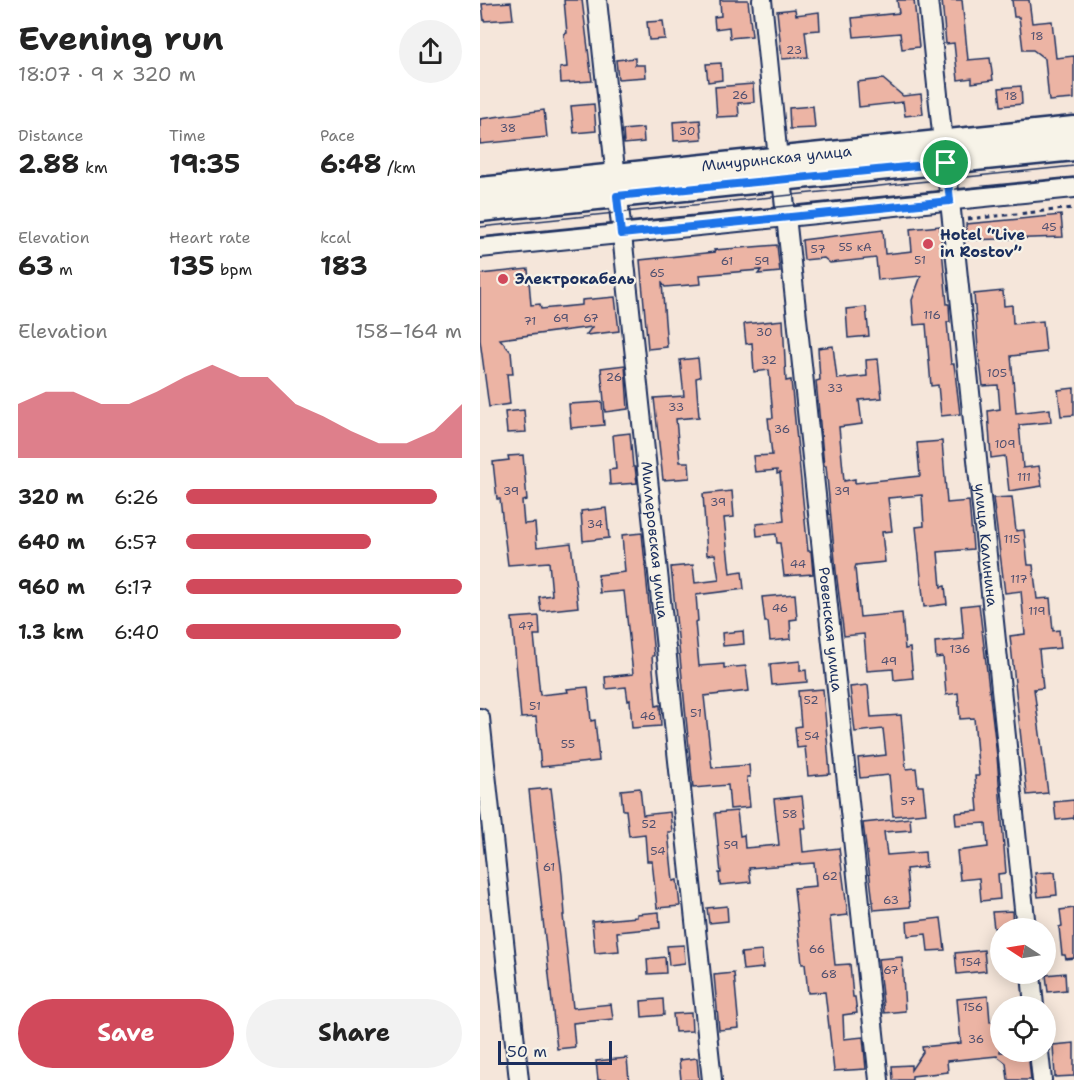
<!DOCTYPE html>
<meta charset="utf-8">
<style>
body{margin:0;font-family:"Shantell Sans",sans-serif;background:#f2f2f2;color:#222;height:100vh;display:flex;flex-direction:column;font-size:22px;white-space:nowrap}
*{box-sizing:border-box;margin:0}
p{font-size:20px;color:#767676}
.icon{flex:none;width:33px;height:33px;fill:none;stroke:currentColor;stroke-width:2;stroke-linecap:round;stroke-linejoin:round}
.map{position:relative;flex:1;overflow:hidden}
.drawer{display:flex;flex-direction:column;background:#fff;width:480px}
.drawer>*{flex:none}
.needle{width:39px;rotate:282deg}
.tools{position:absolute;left:510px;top:918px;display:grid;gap:12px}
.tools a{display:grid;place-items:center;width:66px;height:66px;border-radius:50%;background:#fff;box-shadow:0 3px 15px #0003;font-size:30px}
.scale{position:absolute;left:18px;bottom:15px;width:114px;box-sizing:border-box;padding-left:6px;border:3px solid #1b2f5e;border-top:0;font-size:16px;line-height:21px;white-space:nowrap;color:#1b2f5e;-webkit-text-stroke:4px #f7f3e8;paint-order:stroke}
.pin{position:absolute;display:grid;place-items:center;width:51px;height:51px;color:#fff;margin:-26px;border:3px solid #fff;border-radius:50%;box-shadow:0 2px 6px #0007}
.round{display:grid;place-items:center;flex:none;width:63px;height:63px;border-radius:32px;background:#f2f2f2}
.head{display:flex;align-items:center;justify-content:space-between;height:102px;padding:0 18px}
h1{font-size:33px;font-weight:700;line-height:45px}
.metrics{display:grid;grid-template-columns:repeat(3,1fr);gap:9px;height:102px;padding:6px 18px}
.metrics div{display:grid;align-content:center}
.metrics b{font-size:26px;font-weight:700}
.metrics small{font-size:16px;font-weight:400}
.metrics p{font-size:16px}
.chart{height:168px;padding:12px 18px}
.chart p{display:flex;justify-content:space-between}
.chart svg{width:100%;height:108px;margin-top:6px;fill:#d1495b;opacity:.7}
.action{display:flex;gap:12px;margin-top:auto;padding:12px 18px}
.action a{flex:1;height:69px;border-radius:36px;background:#d1495b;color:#fff;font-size:24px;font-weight:700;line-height:69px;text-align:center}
.action a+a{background:#f2f2f2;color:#222}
ul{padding:0 18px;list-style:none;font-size:20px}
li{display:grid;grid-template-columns:96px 72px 1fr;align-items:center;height:45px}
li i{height:15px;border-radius:8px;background:#d1495b}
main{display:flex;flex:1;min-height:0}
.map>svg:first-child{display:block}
</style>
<main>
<section class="drawer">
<div class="head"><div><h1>Evening run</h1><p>18:07 · 9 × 320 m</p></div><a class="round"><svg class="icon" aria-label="share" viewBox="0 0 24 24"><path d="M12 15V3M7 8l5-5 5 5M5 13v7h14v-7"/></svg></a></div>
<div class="metrics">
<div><p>Distance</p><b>2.88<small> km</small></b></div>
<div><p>Time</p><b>19:35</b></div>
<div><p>Pace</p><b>6:48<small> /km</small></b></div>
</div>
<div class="metrics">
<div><p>Elevation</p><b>63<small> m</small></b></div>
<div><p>Heart rate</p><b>135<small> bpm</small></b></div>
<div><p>kcal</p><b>183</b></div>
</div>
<div class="chart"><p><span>Elevation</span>158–164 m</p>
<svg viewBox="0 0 160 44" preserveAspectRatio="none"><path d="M0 44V22L10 17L20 17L30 22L40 22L50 17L60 11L70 6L80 11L90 11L100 22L110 27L120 33L130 38L140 38L150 33L160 22V44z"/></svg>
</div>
<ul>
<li><b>320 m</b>6:26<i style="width:91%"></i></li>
<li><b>640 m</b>6:57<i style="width:67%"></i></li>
<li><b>960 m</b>6:17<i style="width:100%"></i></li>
<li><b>1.3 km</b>6:40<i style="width:78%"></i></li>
</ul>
<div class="action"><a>Save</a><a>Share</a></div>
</section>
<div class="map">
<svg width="594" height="1080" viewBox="0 0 594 1080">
<rect width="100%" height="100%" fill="#f5e6da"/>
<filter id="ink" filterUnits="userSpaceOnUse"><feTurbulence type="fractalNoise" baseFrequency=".0167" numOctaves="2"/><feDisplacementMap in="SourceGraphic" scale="12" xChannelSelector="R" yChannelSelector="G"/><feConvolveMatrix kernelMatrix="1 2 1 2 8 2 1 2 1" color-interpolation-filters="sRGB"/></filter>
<g filter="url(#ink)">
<g fill="#ecb4a4" stroke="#1b2f5e" stroke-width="1.5">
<path d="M84,0H102L112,81L81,83L80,68L87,67L84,34L87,33Z"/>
<path d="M240,0H268L272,36L250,38L249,27L235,29L234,17L241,16Z"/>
<path d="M417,0H434L439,47L422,49L420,33L374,37L372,18L419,13Z"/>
<path d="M462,0H482L488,60L510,58L513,80L492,83V78L478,80L474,43L466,44Z"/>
<path d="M532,0H549L552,23L572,21L576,58L594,56V99L569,101L565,59L553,50H543L539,17H534Z"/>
<path d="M31,2L33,19L4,21L2,4Z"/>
<path d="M315,9L316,15L339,12L340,30L325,31L328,57L302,59L297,11Z"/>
<path d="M183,21L185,39L169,40L167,22Z"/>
<path d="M155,58V65H165L166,77L138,79L136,60Z"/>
<path d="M241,63L242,80L228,82L226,64Z"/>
<path d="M403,79L423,96L441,94L443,114L425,116L423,102L379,107L377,82Z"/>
<path d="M273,84L274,102L258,103L259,116L237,117L235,87Z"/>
<path d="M541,86L542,104L521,106L519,88Z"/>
<path d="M114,104L116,131L94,133L91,106Z"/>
<path d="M333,106L335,128L310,129L309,108Z"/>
<path d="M64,110L67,137L0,144V119Z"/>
<path d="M220,120L222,139L194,141L193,122Z"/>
<path d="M163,128L164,142L144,144L143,130Z"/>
<path d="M581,215L583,237L487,240L486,224Z"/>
<path d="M460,226L467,304H469L470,322H467L471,364H474L480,414L461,416L458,385L451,386L446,324L434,325L432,300L441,276L398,280L396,258L350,263L344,258L324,260L322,240L403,230L405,254L432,251L430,229Z"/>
<path d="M297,245L300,272L278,274L281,270L220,275L221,284L185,287L182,283L187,347L168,349L160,260L235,252L234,250Z"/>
<path d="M48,269L51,305L60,304L61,309L102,305V300L135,297L139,331L106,335L112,327L20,339L31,352L33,374H27L30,404L9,407L0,340V274Z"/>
<path d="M523,291L524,306L532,305L533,324L563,321L566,352L531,356L536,413L570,409L571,422L539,425L543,468L559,466L562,486L529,491L525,456L511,458L508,411L520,409L518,385L503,386L498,348L494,294Z"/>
<path d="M386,307L389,336L368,338L366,309Z"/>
<path d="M303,320L306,381L311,380L328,551H331L333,574L304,576L300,543H297L296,534L277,536L276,524L304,521L300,473L297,474V470L275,472L273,456L292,455L288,418H293L289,370L274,372L272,343L266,344L264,324Z"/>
<path d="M353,346L357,379L387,376L386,360L398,359L402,398L379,400L382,424L359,427L364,481L375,479V483L440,476L437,443L462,441L467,503L489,501L493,549L458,552L461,587L465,586L467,604L444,607L436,527L444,526L442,495L408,498L412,531L402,532L405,562L376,565L375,568L380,617L422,613L425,649L430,648L433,678L414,680L413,669L387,671L384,634L364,636L356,571L346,466H344L336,381L340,380L338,348Z"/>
<path d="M218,358L220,377L216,378L219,417L196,419L200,462H209L210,478L183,480L174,398L204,396L200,360Z"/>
<path d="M145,365L148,409L125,412L121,368Z"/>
<path d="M594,388V415L581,416L578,390Z"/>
<path d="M122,402L124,425L91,428L89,404Z"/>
<path d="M44,410L46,432L27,433L25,412Z"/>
<path d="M150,433L153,467H155L157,483L130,485L129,470L136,469L133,435Z"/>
<path d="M43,455L47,500L42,501L44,524L55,523L57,547L91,543L98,607L61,611L59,597L72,595L69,562L28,565L20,499H17L13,462L29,460L28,456Z"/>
<path d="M252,491L254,517L244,518L250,573L262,571L264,589L216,595L218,621L215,622L219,666L244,664V668L266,666L269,691L224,696L232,768L269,765L270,777H267L270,807L250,809L248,785L213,788L191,567L213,565L215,583L239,580L235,554L227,555L223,494Z"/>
<path d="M532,497L536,531L544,530L548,565H553L557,599L570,598L573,631L579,630L581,648L559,650L563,688L554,689L568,793L547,795L530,636L545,634L541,591L525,593L513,498Z"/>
<path d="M126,508L129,538L103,541L101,511Z"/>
<path d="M162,533L174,656H172L176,706L180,705L181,726L152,728L150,700L148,701L146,687L126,689L125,677L153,674L144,591L120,593L118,575L145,572L142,535Z"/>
<path d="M315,594L317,619L310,620L311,639L290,641L288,622H285L282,597Z"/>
<path d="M499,604L517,756L526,873L518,874L520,899L501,901L499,878L480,880L477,851L508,847L506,823L476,825L475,813L498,811L495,776H499L494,718L480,719L478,693L466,695L463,657L456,658L455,642L484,639L481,606Z"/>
<path d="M59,616L60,635H54L60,695L88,692L87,689L108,687L111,721L115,720L119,761L61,767L56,717L41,718L32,618Z"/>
<path d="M263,631L264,644L243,646L242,633Z"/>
<path d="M320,661V671L326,670L327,682L292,685L290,664Z"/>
<path d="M388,685L391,717L421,715L426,769L436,768L438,786H443L446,813L413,816L409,775L380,778L378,758L406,755L403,729L375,732L370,687Z"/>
<path d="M343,689L350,774L328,776L325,747L317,748L315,727L321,726L318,691Z"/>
<path d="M71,788L82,875L85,915H83L93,1008L131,1004L133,1019L93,1023L95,1047L77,1049L49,790Z"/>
<path d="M160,788L163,815L190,812L192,832H188L193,881L197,880L200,906L177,908L172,861H167L165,834L149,836L146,810H143L141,790Z"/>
<path d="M322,796L326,828H321L323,852L359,848L368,915L350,917L355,965L370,964L373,997H375L377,1013L363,1015L364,1039L383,1037L386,1069L354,1071L345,992L328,993L325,964H322L314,888L336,886L334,863L269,868L271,882L240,885L239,873H241L235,813L257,811L260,836L264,835L265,848L299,845L294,799Z"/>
<path d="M594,800V818L576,820L574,802Z"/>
<path d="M430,818L431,830L404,832L407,855L445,852L446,867L426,869L430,907L394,910L383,823Z"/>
<path d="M575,872L577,895L558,897L555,873Z"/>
<path d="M247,906L248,921L229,923L227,908Z"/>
<path d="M594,908V958L586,959L585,955H582L579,927L582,926L580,910Z"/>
<path d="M532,911L533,928H514L512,912Z"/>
<path d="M179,912L180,928L137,932L139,951L115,953L112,921L157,917V914Z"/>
<path d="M461,918L465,950L448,951L446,934L428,936L427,922Z"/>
<path d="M204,945L205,963L189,965L187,946Z"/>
<path d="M504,950L506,971L477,974L475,953Z"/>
<path d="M282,951L283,968L263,970L261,953Z"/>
<path d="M185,957L186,973L168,974L167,959Z"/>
<path d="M422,957L425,1011L404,1013L398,959Z"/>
<path d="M254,973L259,1028L239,1030L234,975Z"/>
<path d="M585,973L586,990L568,992L566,975Z"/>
<path d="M508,996L510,1022L520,1021V1052H548L551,1080H528L526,1063L517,1056L467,1061L468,1072L432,1076V1080H413L412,1066L431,1065V1070L443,1052L442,1047L481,1043L477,999Z"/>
<path d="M183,999L184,1015L162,1017L161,1001Z"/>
<path d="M211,1013L212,1031L195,1032L193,1014Z"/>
<path d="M594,1043V1076L575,1077L573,1045Z"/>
<path d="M147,1058L149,1080H118L116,1061Z"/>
<path d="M217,1058L219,1080H201L199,1060Z"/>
</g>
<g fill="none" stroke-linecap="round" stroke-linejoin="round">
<g stroke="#1b2f5e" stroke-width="22">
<g id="minor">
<path id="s1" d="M117,0L232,1080"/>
<path d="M282,0L298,159"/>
<path d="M448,0L463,142"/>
<path id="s2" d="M466,163L546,928"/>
<path id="s3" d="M302,179L399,1080"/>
<path d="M0,248L594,188"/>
<path d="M0,718L39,1080"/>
<path d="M551,974L554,1006"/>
<path d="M559,1052L562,1080"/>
</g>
</g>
<g stroke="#1b2f5e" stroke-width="27">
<g id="major">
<path id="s4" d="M0,189L594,128"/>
<path d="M0,210L594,149"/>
</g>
</g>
<path stroke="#1b2f5e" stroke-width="3" stroke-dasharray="4.5 4.5" stroke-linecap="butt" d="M488,219L594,208"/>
<use href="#minor" stroke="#f7f3e8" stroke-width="18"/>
<use href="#major" stroke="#f7f3e8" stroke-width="22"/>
<g stroke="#1b2f5e" stroke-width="1.5">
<path d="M0,227L594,166"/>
<path d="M0,237L594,177"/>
</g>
</g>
</g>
<g fill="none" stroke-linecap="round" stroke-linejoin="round" filter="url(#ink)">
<g stroke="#fff" stroke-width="12">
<path id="route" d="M466,163L470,201L141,234L137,196Z"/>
</g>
<use href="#route" stroke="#1a73e8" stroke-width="8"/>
</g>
<g fill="#d1495b" stroke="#f7f3e8" stroke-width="2">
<circle cx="448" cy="244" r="6"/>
<circle cx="23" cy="279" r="6"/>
</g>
<g text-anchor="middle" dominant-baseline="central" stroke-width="4.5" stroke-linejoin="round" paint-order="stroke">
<g font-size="12" fill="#4f5070">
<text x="557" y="36">18</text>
<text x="314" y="50">23</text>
<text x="260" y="95">26</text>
<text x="531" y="96">18</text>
<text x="28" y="128">38</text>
<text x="207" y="131">30</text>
<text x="569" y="227">45</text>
<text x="375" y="247">55 кА</text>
<text x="338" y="249">57</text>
<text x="440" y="260">51</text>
<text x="247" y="261">61</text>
<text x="282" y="261">59</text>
<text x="177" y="273">65</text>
<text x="452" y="315">116</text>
<text x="81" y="318">69</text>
<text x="111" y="318">67</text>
<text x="50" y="321">71</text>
<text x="284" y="332">30</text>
<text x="289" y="360">32</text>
<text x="517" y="373">105</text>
<text x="134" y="377">26</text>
<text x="355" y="388">33</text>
<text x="196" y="407">33</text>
<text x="302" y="429">36</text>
<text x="525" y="444">109</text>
<text x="544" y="477">111</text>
<text x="31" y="491">39</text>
<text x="362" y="491">39</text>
<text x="238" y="502">39</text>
<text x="115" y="524">34</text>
<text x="532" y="539">115</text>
<text x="318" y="564">44</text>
<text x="539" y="579">117</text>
<text x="300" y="608">46</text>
<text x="557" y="611">119</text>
<text x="46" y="626">47</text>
<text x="480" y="649">136</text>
<text x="409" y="661">49</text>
<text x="331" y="700">52</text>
<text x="55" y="706">51</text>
<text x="216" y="713">51</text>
<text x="168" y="716">46</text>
<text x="332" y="736">54</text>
<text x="88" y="744">55</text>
<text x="428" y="801">57</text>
<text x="310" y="814">58</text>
<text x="169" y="824">52</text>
<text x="251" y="845">59</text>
<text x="178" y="851">54</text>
<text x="69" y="867">61</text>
<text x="350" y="876">62</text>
<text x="411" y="900">63</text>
<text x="337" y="949">66</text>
<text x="491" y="962">154</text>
<text x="411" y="970">67</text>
<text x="349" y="974">68</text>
<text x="493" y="1007">156</text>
<text x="496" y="1039">36</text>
</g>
<g font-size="15" fill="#1b2f5e" stroke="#f7f3e8">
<text stroke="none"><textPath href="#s4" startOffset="298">Мичуринская улица</textPath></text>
<text stroke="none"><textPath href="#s1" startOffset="543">Миллеровская улица</textPath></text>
<text stroke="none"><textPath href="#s2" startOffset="384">улица Калинина</textPath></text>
<text stroke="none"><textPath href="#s3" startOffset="453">Ровенская улица</textPath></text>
</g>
<g font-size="15" font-weight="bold" fill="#1b2f5e" stroke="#f7f3e8" text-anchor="start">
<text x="460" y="235">Hotel “Live<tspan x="460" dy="17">in Rostov”</tspan></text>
<text x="35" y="279">Электрокабель</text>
</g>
</g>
</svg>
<div class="tools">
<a><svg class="needle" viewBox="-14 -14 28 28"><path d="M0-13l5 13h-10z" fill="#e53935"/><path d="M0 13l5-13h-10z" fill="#767676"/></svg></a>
<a><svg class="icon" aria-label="locate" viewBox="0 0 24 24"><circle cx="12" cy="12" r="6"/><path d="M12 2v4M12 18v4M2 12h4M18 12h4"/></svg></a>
</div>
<div class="scale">50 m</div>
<div class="pin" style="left:466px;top:163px;background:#1e9e55"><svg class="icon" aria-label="arrive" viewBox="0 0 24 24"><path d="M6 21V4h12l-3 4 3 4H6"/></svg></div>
</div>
</main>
